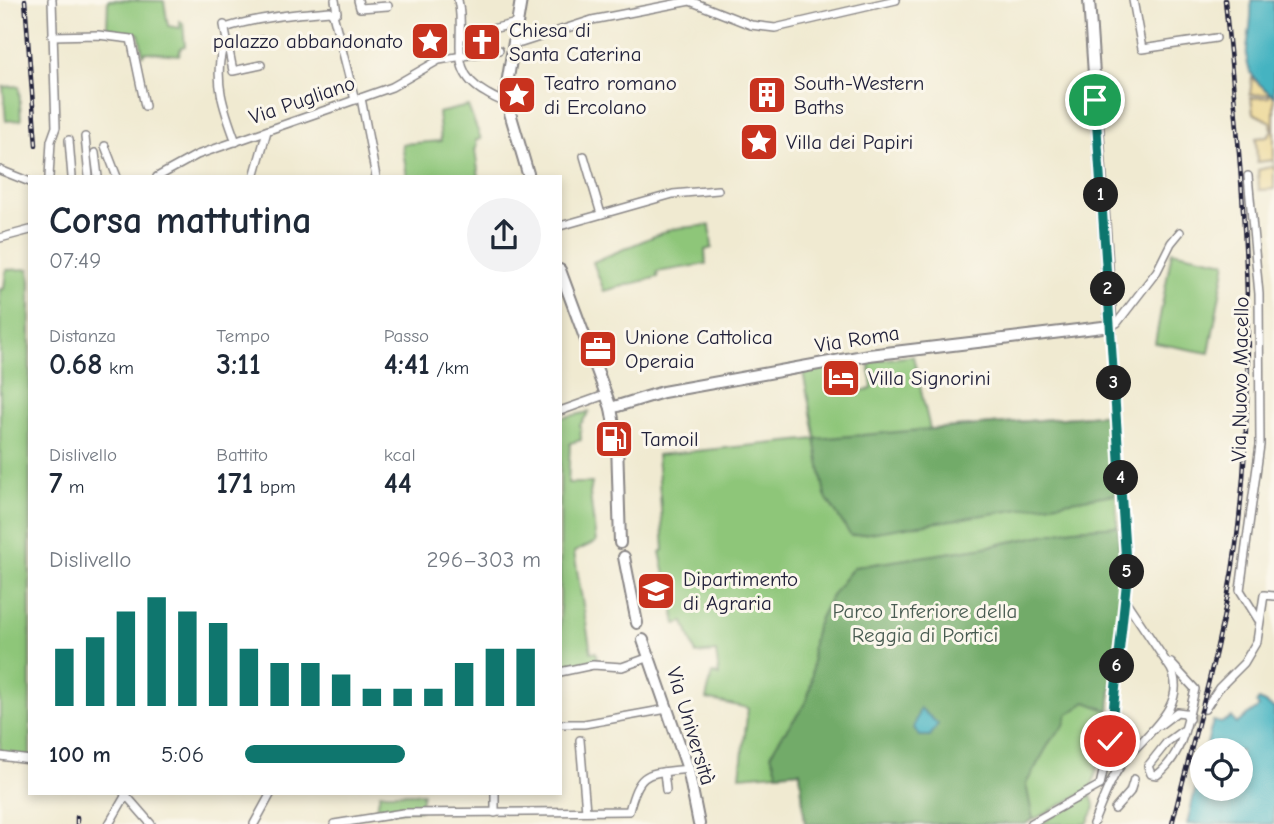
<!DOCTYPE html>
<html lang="it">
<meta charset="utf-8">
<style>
body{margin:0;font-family:"Comic Neue",sans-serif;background:#f2f2f3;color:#1f2937;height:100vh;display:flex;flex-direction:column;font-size:26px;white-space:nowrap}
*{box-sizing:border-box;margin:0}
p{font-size:23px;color:#747a83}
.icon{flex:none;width:38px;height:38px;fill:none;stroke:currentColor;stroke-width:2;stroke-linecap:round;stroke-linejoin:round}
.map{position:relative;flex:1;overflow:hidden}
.sheet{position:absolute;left:28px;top:175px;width:534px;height:620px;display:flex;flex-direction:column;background:#fff;border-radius:0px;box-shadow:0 4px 10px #0003}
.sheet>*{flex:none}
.controls{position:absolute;left:1190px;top:738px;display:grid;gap:14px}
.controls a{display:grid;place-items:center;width:63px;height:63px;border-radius:50%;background:#fff;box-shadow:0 4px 10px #0003;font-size:35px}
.pin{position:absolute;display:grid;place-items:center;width:60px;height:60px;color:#fff;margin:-30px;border:4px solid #fff;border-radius:50%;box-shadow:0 2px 7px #0007}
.km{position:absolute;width:35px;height:35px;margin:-18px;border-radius:50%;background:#222;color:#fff;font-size:19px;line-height:35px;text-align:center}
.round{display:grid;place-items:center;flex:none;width:74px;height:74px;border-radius:37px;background:#f2f2f3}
.head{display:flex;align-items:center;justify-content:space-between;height:119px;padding:0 21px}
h1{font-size:38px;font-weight:800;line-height:52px}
.metrics{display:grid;grid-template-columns:repeat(3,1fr);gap:10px;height:119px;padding:7px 21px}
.metrics div{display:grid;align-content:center}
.metrics b{font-size:30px;font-weight:800}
.metrics small{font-size:19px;font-weight:400}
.metrics p{font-size:19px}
.chart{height:196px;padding:14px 21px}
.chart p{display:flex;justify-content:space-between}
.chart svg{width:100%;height:126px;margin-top:7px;stroke:#0f766e;stroke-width:6}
ul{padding:0 21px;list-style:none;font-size:23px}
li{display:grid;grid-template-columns:112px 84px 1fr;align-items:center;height:52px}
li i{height:18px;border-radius:9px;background:#0f766e}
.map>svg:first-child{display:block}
</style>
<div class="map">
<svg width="1274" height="824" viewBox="0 0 1274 824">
<rect width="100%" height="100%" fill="#fbf7ec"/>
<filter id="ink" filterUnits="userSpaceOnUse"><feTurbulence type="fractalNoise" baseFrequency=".0143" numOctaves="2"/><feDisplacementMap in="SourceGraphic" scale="14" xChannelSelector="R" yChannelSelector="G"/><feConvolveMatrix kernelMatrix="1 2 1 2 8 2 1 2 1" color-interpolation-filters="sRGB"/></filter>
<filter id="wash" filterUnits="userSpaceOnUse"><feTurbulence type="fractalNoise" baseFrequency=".00686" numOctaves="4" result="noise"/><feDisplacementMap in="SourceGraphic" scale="28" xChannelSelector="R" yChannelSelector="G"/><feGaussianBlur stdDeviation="1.57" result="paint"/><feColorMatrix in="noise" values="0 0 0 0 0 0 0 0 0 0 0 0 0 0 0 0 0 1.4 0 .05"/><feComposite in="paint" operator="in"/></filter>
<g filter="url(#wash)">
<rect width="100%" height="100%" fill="#f0ead1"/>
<g fill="#8ec679" stroke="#58745a" stroke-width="2">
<path d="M108,0L164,1L168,26L180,28V21L183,23L185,46L181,47L179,55L146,52L143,55L139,34L114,32V29L107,28Z"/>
<path d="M19,86L21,120L6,121L3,87Z"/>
<path d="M468,106L481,139L476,140L477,148L475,149L479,177H407L402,144L441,141L438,113Z"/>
<path d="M710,225L712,248L705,250L706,264L657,272L658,277L604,291L593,262L671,229Z"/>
<path d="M1172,251L1226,262L1209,353L1155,343Z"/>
<path d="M29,269L30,280V757L0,753V289H4L6,270Z"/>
<path d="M913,356L930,429L1111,414L1121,589L1106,739L1091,789L1025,824H805L800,771L740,776L748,708L706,699L712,673L719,675L716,652L696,654L684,622L676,624L660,552L664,550L657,455L816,439L803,372L829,367L832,385L836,384L839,394L872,389L869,361Z"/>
<path d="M589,412L580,425L581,440L570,443L568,483H592L590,494L596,542L574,552L591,652H596L598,663L560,668V418Z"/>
<path d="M380,793H423L420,810L376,812Z"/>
<path d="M1091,795L1095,808L1087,824H1040Z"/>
</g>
<g fill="#72ab69" stroke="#4a6652" stroke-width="2">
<path d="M1111,414L1116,494L851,536L825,496L815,439Z"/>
<path d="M1118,526L1121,589L1109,711L1086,702L1067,715L1064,726L1051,740L1026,784L1033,819L1025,824H805L800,771L778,773L771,755C779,734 797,720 806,701C815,681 811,663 813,642C816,615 837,587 854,567L985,547L1073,529Z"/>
</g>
<g fill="#eeda9e" stroke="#887e6c" stroke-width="2">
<path d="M1252,78L1274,96V164L1273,160L1257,162L1256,138L1267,137L1272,130L1271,122L1253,113L1251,98L1269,97V94L1250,95Z"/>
<path d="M1274,166V189L1259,190L1258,170Z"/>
</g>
<g fill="#45b3c1" stroke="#346a7e" stroke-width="2">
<path d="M1251,0H1274V96C1228,64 1255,45 1251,0Z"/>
<path d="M1259,700L1274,708V824H1187L1202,761V789H1241V751H1205L1213,721L1221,723L1232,717L1236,724L1259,707L1256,703Z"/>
<path d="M920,708L938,724L930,736H920L914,728Z"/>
</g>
</g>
<g filter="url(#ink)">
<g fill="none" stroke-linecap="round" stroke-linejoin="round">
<path stroke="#c7c2b3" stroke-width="7" stroke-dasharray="7 3.5" stroke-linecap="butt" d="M1185,728L1205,709"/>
<g stroke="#898686" stroke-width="10">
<g id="minor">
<path d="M335,0L337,12L333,14L355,100"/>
<path d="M358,0L360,8L388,6"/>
<path d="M458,0C467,38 445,70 486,93C493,97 499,101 506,102"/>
<path d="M1133,0L1142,49L1216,38"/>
<path d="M224,25L233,71L261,65"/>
<path d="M225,28C259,17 294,14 330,11L333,14"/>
<path d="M52,36L98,35L131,39L145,106"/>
<path d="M462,36L517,23"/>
<path d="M521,43L592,20L690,1L751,25L775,28L896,0"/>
<path d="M361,98L376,177"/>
<path d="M85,137L89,177"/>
<path d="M69,140L72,177"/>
<path d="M236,142C224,110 213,80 223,47L265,40"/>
<path d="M105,146L117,177"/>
<path d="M95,153L98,177"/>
<path d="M584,156L601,214"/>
<path d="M0,170L30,182"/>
<path d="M1248,176L1259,294L1260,445L1240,590L1258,619"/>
<path d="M49,177L51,141L56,127L52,0"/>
<path d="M157,177L197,155L392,87L439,60L499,50"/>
<path d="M254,177L267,131"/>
<path d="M560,226L673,194L718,190"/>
<path d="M0,238L30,230"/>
<path d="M1111,324L1117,323L1157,271L1171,243L1180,232"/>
<path d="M560,411L605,395"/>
<path d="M1171,663L1195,689C1188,718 1183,756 1157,775L1151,774L1148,766L1167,742L1182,731"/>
<path d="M560,672L593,665L622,667L650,657"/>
<path d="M1205,709L1219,688L1244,663L1257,641L1264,595L1274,596"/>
<path d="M560,724H584L667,709"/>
<path d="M1160,725L1177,712L1185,713L1189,719"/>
<path d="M580,740L586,811"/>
<path d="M0,756L30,760"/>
<path d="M664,772L666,790"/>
<path d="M1100,785L1110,741L1127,577L1111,326"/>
<path d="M124,793L151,824"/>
<path d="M1115,809L1130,792L1134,779"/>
<path d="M495,813V793"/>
<path d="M109,824L127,793"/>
<path d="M254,824L271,793"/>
<path d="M334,824L403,813L629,811C640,769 647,774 688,769"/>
<path d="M1030,824L1100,785"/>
<path d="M1093,824C1102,803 1108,783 1121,765C1140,738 1190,707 1171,669L1125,600"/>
</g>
</g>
<g stroke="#898686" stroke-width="14">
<g id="primary">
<path d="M521,0L505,96L529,177"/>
<path d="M560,270L611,408L617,442L620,543"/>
<path d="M611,408L663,392L869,355L1111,326L1089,0"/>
<path d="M624,557L637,623"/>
<path d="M643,640L688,769L699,824"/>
</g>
</g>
<use href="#minor" stroke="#fff" stroke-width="7"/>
<use href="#primary" stroke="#fff" stroke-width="10"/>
<g stroke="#22223b" stroke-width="4.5">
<g id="rail">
<path d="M25,0L36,145"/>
<path d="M77,824V817"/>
<path d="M1172,824C1195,731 1223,640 1236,545C1260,362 1243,182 1225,0"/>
</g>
</g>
<use href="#rail" stroke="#fbf7ec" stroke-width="2" stroke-dasharray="5" stroke-linecap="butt"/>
</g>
</g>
<g fill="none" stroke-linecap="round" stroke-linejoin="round" filter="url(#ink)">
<g stroke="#fff" stroke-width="14">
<path id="route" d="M1095,100L1127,578L1110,741"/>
</g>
<use href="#route" stroke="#0f766e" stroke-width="9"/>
</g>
<defs>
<g id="sight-square" transform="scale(2.0125)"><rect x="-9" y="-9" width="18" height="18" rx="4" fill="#c8321e" stroke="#fbf7ec"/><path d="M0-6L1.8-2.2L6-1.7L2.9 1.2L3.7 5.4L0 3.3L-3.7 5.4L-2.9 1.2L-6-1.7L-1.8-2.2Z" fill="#fff"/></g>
<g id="church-square" transform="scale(2.0125)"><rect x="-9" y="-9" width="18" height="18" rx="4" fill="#c8321e" stroke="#fbf7ec"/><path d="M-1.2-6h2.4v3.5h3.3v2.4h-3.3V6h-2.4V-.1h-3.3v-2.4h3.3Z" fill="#fff"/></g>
<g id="building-square" transform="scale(2.0125)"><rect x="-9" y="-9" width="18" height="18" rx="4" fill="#c8321e" stroke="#fbf7ec"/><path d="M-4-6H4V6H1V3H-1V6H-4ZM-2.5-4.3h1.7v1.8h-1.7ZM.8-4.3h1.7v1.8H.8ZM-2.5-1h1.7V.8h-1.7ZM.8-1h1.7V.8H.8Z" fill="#fff"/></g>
<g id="office-square" transform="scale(2.0125)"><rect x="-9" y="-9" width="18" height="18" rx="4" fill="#c8321e" stroke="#fbf7ec"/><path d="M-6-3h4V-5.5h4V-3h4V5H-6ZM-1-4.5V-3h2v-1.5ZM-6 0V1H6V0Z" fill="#fff"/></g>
<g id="hotel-square" transform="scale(2.0125)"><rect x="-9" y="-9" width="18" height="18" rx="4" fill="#c8321e" stroke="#fbf7ec"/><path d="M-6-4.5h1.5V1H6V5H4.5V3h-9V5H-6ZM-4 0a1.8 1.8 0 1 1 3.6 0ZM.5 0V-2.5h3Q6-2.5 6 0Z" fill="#fff"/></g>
<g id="fuel-square" transform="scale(2.0125)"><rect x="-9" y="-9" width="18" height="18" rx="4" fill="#c8321e" stroke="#fbf7ec"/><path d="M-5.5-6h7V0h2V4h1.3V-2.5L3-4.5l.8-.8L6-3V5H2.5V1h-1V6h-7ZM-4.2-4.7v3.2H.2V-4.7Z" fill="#fff"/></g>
<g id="university-square" transform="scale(2.0125)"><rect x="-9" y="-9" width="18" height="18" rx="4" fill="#c8321e" stroke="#fbf7ec"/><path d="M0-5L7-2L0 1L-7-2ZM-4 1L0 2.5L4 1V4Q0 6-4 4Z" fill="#fff"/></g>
</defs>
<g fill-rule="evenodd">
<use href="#sight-square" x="430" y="41"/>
<use href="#church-square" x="482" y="42"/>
<use href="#sight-square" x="517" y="95"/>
<use href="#building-square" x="767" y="95"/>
<use href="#sight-square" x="759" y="142"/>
<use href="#office-square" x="598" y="349"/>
<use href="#hotel-square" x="841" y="378"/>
<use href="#fuel-square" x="614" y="439"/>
<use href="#university-square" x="656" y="591"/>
</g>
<g text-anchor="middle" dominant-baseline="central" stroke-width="6" stroke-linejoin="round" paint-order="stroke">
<g font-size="21" fill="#22223b" stroke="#fbf7ec" text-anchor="start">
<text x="509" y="30">Chiesa di<tspan x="509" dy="24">Santa Caterina</tspan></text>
<text x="403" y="41" text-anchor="end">palazzo abbandonato</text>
<text x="544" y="83">Teatro romano<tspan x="544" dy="24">di Ercolano</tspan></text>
<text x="794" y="83">South-Western<tspan x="794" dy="24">Baths</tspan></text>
<text x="786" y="142">Villa dei Papiri</text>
<text x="625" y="337">Unione Cattolica<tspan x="625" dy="24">Operaia</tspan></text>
<text x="868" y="378">Villa Signorini</text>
<text x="641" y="439">Tamoil</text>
<text x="683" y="579">Dipartimento<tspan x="683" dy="24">di Agraria</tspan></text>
</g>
<g font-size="21" fill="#22223b" stroke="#fbf7ec">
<text transform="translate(302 100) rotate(-19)">Via Pugliano</text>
<text transform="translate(857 339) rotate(-9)">Via Roma</text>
<text transform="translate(1240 379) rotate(-89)">Via Nuovo Macello</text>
<text transform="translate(691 726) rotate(73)">Via Università</text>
</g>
<g font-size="21" fill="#485b51" stroke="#fbf7ec">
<text x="925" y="611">Parco Inferiore della<tspan x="925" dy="24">Reggia di Portici</tspan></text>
</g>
</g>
</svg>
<div class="controls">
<a><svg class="icon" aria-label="locate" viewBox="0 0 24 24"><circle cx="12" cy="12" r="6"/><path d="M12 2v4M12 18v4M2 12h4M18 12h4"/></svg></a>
</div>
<div class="pin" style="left:1095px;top:100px;background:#1e9e55"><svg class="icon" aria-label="arrive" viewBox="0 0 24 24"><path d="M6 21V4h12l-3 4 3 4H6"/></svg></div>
<div class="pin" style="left:1110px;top:741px;background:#d93025"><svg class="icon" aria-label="check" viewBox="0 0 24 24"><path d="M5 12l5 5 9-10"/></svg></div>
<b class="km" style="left:1101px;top:195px">1</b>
<b class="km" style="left:1108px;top:289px">2</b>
<b class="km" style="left:1114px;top:383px">3</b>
<b class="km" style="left:1121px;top:478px">4</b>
<b class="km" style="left:1127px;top:572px">5</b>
<b class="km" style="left:1117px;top:666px">6</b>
<section class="sheet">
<div class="head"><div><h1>Corsa mattutina</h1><p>07:49</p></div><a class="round"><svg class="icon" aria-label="share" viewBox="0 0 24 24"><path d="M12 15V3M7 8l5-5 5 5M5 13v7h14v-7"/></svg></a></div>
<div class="metrics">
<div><p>Distanza</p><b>0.68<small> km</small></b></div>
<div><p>Tempo</p><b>3:11</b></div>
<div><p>Passo</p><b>4:41<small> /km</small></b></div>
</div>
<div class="metrics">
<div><p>Dislivello</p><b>7<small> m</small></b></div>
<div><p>Battito</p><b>171<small> bpm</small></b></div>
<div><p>kcal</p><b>44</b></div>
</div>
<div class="chart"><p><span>Dislivello</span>296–303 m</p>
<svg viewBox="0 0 160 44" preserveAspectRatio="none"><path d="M5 44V24M15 44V20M25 44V11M35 44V6M45 44V11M55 44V15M65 44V24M75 44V29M85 44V29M95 44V33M105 44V38M115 44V38M125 44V38M135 44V29M145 44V24M155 44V24"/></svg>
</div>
<ul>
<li><b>100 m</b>5:06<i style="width:54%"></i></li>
</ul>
</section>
</div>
